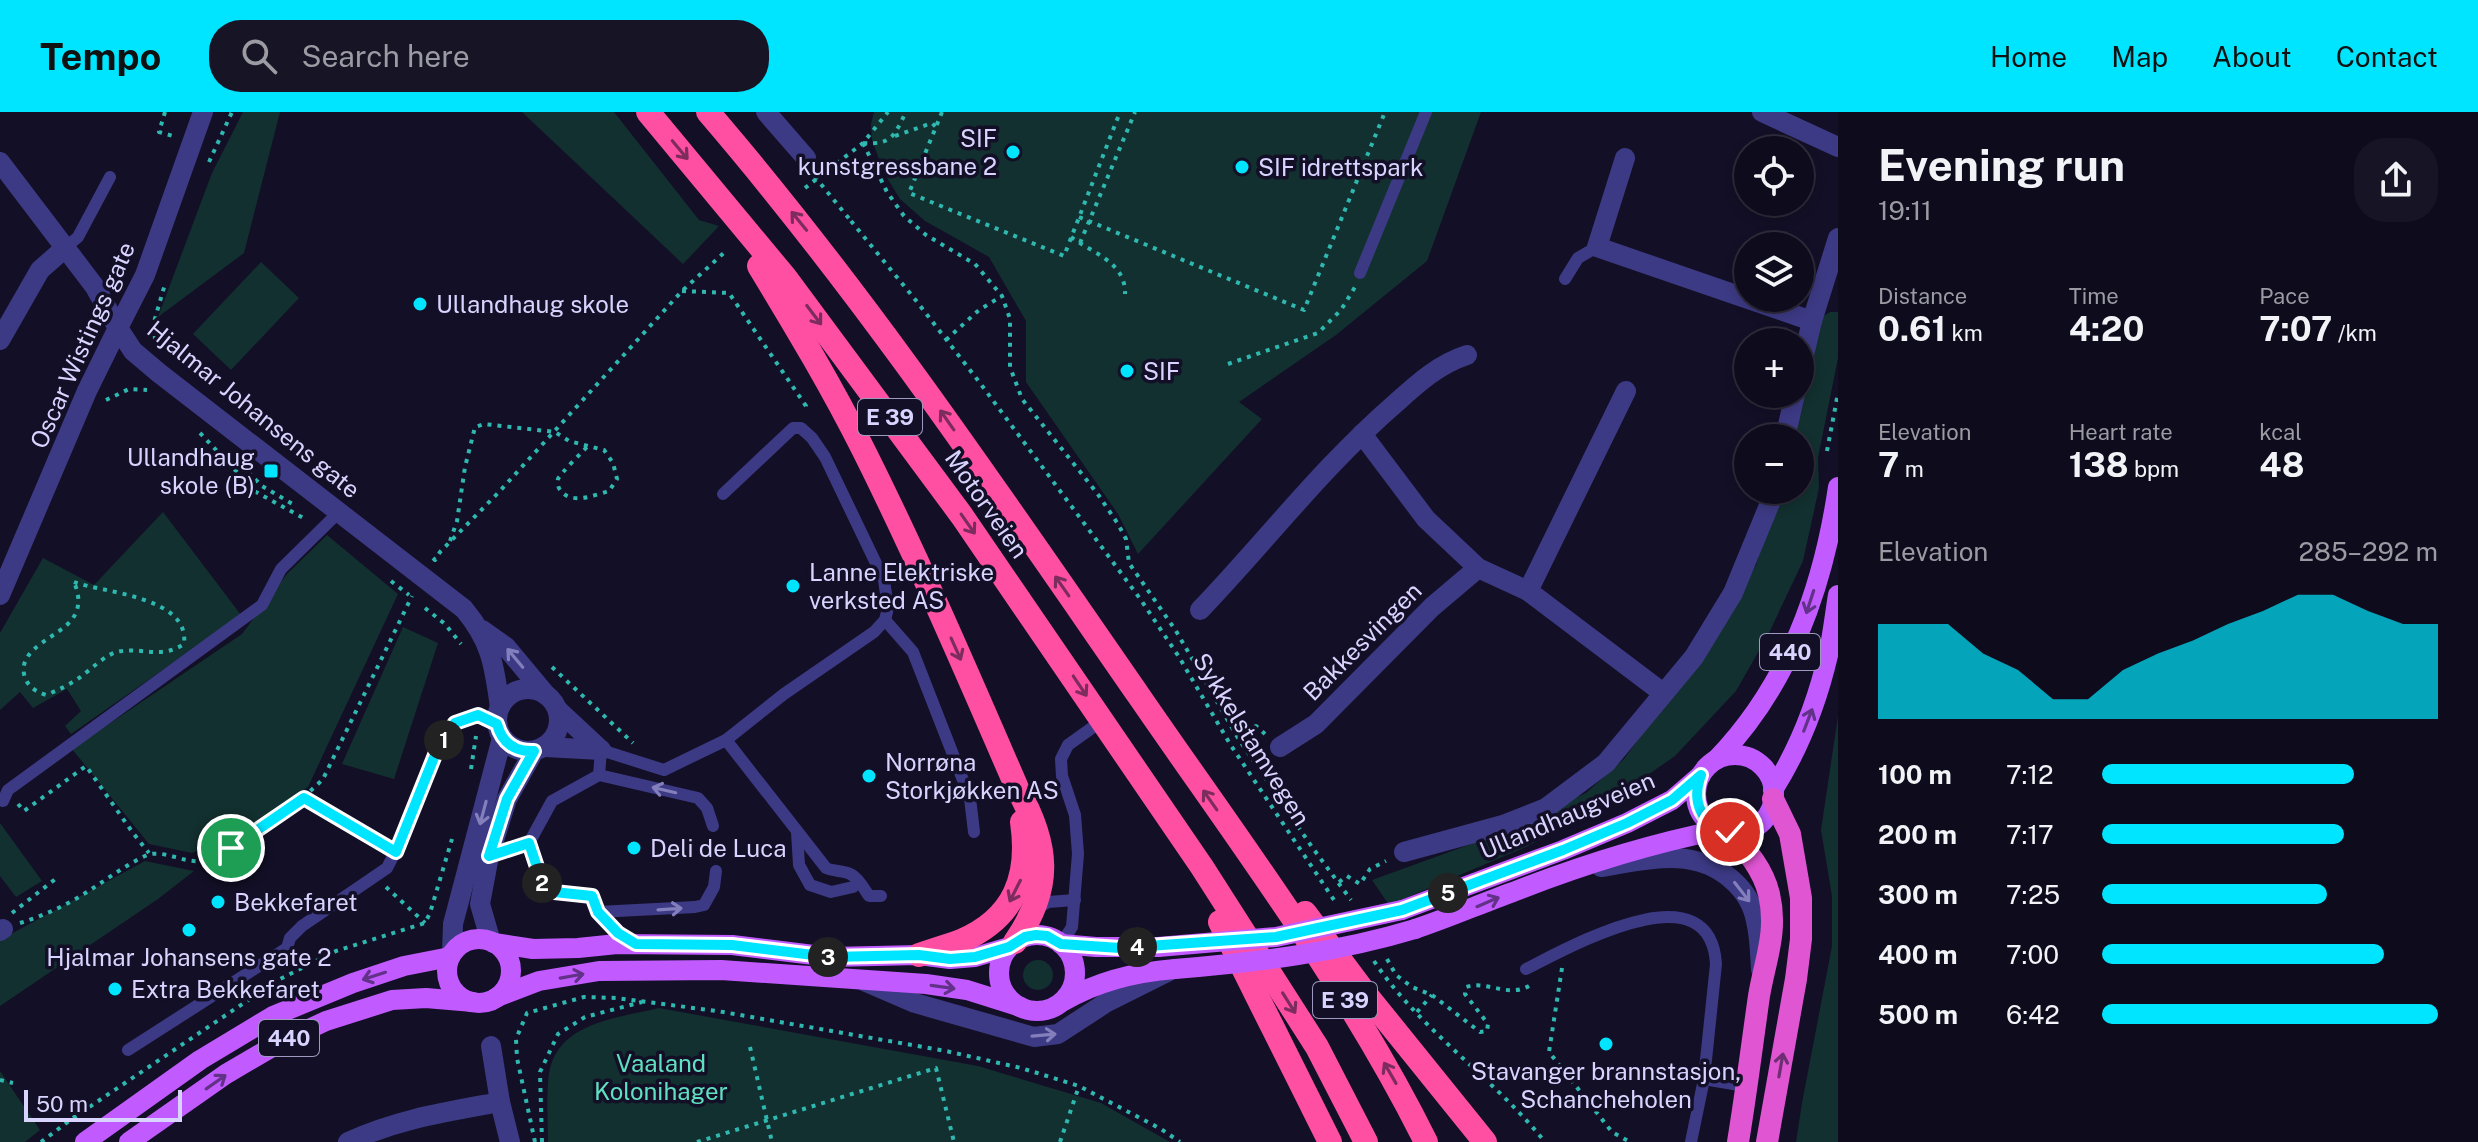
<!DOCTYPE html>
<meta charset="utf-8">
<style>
body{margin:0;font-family:"Public Sans",sans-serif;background:#171425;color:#f1f3f6;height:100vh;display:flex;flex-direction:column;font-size:30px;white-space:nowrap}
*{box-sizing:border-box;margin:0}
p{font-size:26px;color:#9b9ba3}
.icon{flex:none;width:44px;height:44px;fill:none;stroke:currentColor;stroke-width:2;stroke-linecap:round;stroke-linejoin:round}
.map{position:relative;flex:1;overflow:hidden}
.side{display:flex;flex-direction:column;background:#0e0b1c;width:640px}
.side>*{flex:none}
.controls{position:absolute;left:1734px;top:24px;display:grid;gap:16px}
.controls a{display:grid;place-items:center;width:80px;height:80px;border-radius:50%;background:#0e0b1c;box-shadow:0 4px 12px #0003,0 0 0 2px #2e2b3b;font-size:40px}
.scale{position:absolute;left:24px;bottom:20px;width:158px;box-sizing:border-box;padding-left:8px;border:4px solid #d9d4ff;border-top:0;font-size:22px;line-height:28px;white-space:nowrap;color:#d9d4ff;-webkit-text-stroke:6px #130f26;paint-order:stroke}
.pin{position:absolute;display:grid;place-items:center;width:68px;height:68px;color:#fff;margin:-34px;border:4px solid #fff;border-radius:50%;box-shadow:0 2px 8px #0007}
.km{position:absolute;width:40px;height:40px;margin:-20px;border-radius:50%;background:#222;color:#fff;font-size:22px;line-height:40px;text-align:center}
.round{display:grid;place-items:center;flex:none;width:84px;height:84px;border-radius:32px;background:#171425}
.headline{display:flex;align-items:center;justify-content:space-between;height:136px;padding:0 40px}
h1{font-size:44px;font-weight:700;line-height:60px}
.metrics{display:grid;grid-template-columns:repeat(3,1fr);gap:12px;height:136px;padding:8px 40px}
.metrics div{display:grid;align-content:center}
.metrics b{font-size:34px;font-weight:700}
.metrics small{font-size:22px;font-weight:400}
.metrics p{font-size:22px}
.chart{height:224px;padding:16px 40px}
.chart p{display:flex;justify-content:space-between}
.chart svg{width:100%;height:144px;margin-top:8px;fill:#00e5ff;opacity:.7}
ul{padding:0 40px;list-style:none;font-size:26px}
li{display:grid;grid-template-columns:128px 96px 1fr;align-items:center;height:60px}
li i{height:20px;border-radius:10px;background:#00e5ff}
header{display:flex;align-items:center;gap:48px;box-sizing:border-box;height:112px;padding:0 40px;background:#00e5ff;color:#111}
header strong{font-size:38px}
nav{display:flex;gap:44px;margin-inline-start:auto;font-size:28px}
.search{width:560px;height:72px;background:#171425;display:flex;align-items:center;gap:20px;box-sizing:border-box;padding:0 28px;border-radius:32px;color:#9b9ba3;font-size:30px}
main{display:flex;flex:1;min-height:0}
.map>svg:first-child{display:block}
</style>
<header>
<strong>Tempo</strong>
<div class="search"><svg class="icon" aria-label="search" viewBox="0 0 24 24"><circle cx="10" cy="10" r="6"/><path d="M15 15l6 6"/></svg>Search here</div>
<nav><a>Home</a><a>Map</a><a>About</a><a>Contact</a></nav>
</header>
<main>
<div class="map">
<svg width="1838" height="1030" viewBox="0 0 1838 1030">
<rect width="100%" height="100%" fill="#130f26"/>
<g fill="#12302f">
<path d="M243,0H280L244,141L158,205L212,61Z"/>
<path d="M522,0H614L699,108L719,114L683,152Z"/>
<path d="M874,0H1481L1427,149L1336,223L1239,290L1262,307L1138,442L1118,402L1026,270V209L989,145L925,109L900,87L884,61L872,28L871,12Z"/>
<path d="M261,150L299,186L231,258L193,222Z"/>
<path d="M1830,200H1838V246L1818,346L1819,376L1803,449L1768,523L1736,579L1675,644L1606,692L1526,735L1389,793L1372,768L1496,723L1586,681L1624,647L1661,596L1709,538L1756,453L1781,378H1800V326H1793L1822,205Z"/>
<path d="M163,400L241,503L71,622L65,614L81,599L67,577L33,596L20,580L0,598V521L43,446L94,473Z"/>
<path d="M327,423L398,482L308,675L242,721L192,741L149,732L72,637L242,522L287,462Z"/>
<path d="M403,515L438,531L394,667L342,652Z"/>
<path d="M1838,604V1030H1796L1802,991L1832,834V784L1821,718Z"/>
<path d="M0,711L42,769L16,785L0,764Z"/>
<path d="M145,749L194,759L158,787L0,894V828Z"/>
<circle cx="1038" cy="863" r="15"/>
<path d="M659,896L978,954L1101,991L1170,1030H548C548,1008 546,983 549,961C558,910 618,906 659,896Z"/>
<path d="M0,959L40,1018L25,1030H0Z"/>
</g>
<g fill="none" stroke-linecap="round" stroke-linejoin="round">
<g stroke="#2fb8b0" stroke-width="4" stroke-dasharray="4 6" stroke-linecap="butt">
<path d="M165,0L159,20L173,24"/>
<path d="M942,0L909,81L1064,144L1120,0"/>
<path d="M895,24L932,11L936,15"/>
<path d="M863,31L887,80L904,104L926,123L975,152L1002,184L1010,207V255L1022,287L1097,381L1118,412L1126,427L1129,451L1176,519L1238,626L1312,735L1351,788"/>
<path d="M863,31C892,33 894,24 906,0"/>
<path d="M209,50L232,0"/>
<path d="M805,76L863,31L888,0"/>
<path d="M1079,105L1304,198L1385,0"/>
<path d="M851,109L914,186L980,271L1141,488L1179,545L1230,632L1336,791"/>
<path d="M1071,125C1092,141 1126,150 1125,182"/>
<path d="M1080,131L1135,0"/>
<path d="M682,179L729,181L806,294L805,300"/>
<path d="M155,228L154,210L165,172"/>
<path d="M946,228L979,198L1002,184"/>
<path d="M1228,252L1318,221L1341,198L1355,175"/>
<path d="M106,288L129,277L147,278"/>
<path d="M200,321L256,380L307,408"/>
<path d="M1827,339L1838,281"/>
<path d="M234,346L262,374L296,394"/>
<path d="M450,429L457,409L465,355L475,315L484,312L555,320L569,329L604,338L613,351L617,367L609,379C595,383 572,393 561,379C558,376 557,371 558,367C560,362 583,339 588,334"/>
<path d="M433,446L435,448L440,440L499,380L682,179L727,138"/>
<path d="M391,469L409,483"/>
<path d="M74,470C103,481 190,484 184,532C161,547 145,536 122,539C107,540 92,557 79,566C69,573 58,578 46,583C34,579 27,574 24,562C19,535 60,525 73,506C81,494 79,482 74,470Z"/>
<path d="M425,496L445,512L461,532"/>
<path d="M552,555L633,631"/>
<path d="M1238,626L1256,614L1265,622"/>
<path d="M471,657L476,624"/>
<path d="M305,686L384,733"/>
<path d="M18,692L24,699L86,654L133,721L149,741"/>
<path d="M1339,770L1347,764L1360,772L1370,757L1386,749"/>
<path d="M386,775L425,811"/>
<path d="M12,801L58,765"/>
<path d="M20,811C43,804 67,793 87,780C106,768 124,754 145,744C161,736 183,751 200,749C229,745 302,689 323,667L412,484"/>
<path d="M1387,847L1396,863L1412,875L1432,883L1480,920L1487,919L1488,912L1465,882L1466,875C1487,868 1507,886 1529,874"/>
<path d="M1374,849C1420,918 1493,965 1545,1030"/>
<path d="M1562,856L1549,940L1612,1020L1630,1030"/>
<path d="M1417,900L1432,883"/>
<path d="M750,935L772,1030"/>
<path d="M0,968L13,971"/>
<path d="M41,1030L73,1006L278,868L336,839L425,811L430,801L452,727"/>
<path d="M535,1030L517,946L516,927L527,901L584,885L616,886L717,899L946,939L1021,956L1079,974L1161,1017L1180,1030"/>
<path d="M542,1030L540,960L558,922L585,905L642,890"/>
<path d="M697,1030L936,956L954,1030"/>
<path d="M1060,1030L1079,974"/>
</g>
<g stroke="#3d3a85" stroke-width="12">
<path d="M65,136L78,125L110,65"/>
<path d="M1360,161L1426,0"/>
<path d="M1565,167L1578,146L1597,135"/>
<path d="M885,508L913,540L970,686L974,720"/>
<path d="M726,628L826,756C834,760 845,758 852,763C859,767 865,778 869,784H881"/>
<path d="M599,663L698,686L707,696L713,714"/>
<path d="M3,689L8,678L262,493L281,457L340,399"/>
<path d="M797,720L799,753L810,773L831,780L853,775"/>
<path d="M489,744L529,731"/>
<path d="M1036,797L1048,790L1075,788"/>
<path d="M598,800L695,795L704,793L714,775L716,759"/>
<path d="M633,830C613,818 599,805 592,784L545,779L529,731L552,689L599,663L601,638L664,658L726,628L784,582L874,520L885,508L888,496L884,468L825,345L812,326L801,316H793L723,382"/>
<path d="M1061,832L1072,815L1078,742L1075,703L1062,664L1061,647L1068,633L1103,608"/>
<path d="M1526,857C1570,835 1710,755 1716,852L1704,967L1691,1030"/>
<path d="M128,938L287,836L290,826L302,814L387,756L404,723L437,638L455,611L478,603L497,612"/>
<path d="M1704,967L1745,974"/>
</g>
<g stroke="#3d3a85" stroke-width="20">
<path d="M766,0L806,46"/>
<path d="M1762,0L1838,35"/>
<path d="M1625,46L1597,135L1812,209"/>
<path d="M0,50L95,175L118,216L87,279L0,483"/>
<path d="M0,228L40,158L65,136"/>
<path d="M1800,260L1812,209L1838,126"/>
<path d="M1362,322L1426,407L1478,456L1528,479L1663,581"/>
<path d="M1785,326L1795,282"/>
<path d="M1528,479L1626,279"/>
<path d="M1200,498C1266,429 1324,353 1397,290C1418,271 1439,252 1467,243"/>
<path d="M558,598L601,638"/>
<path d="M545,635L601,638"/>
<path d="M1280,635L1316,612L1432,495L1478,456"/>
<path d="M1404,740L1503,713L1546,696L1606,651L1694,545L1733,481L1770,391L1773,378"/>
<path d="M1601,755C1646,748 1694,734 1731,767C1744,778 1753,792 1756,809C1760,825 1760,842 1761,858"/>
<path d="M0,819L3,817"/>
<path d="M864,869L915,891L1034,925L1058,922L1107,890L1169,859"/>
<path d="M491,934L500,990L510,1030"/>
<path d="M348,1030C398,1007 446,1000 500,990"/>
</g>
<g stroke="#3d3a85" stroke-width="20">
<path d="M203,0L145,163L118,216L133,239L159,261L464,497C492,531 494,553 500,595"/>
<path d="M482,518L506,535L546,583"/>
<circle cx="528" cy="608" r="31"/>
<path d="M491,830L480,792L489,744L507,687L534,639"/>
<path d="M452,842L453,812L502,626"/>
</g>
<g stroke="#c25bff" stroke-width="20">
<circle cx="1735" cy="682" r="39"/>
<path d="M1717,647C1789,572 1823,477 1838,375"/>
<path d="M1773,678C1800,635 1818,588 1829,539C1833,520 1835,501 1838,483"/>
<path d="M1402,798L1563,738L1627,711L1672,688L1701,663"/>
<path d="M1415,817C1448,806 1480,792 1513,780C1579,754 1649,732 1719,718"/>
<circle cx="1037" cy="861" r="38"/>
<circle cx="479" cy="859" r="32"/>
<path d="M494,831L533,837L578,836L617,832L732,833L830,845L919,843L950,847L975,845L1009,835"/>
<path d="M1061,832L1096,835H1158"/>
<path d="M497,885L539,869L599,859L721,858L926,872L967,878L1021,895"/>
<path d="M1064,889C1098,869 1136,860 1175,857"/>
<path d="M85,1030L200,948L273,904L353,871L404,854L450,845"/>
<path d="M129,1030L226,962L279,931L326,909L392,888L426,886L473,890"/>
</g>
<g stroke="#e055d1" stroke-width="22">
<path d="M1730,720C1747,739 1763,757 1769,782C1778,820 1765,848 1759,884C1752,933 1746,982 1738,1030"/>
<path d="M1767,1030L1796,867L1801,827V786L1790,722L1773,687"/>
</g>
<g stroke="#ff4fa3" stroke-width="24">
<path d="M648,0L785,165L962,404L1202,755L1317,935L1366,1030"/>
<path d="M708,0C866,184 1001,385 1139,584C1238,728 1348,873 1426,1030"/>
<path d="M759,154C796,215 832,275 864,339C919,449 968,563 1017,676C1049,733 1053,775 1015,830"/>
<path d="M1305,801L1368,885L1485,1030"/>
<path d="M1220,810L1330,1030"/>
<path d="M919,843C933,838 948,834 961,829C1015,806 1030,764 1022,710"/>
</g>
<path stroke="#2fb8b0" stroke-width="4" stroke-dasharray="4 6" stroke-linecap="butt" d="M802,49L851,109"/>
<g stroke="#c25bff" stroke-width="20">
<path d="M1158,835L1276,825L1402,798"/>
<path d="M1175,857C1257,850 1336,841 1415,817"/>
</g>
</g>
<defs><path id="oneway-shaft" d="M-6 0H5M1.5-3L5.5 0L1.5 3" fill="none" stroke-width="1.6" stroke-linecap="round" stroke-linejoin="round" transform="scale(2)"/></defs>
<g stroke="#7d2c5e">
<use href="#oneway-shaft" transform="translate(680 38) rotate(50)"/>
<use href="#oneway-shaft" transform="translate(799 109) rotate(-129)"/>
<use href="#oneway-shaft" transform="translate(814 203) rotate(53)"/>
<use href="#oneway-shaft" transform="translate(947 308) rotate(-125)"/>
<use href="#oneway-shaft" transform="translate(968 412) rotate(55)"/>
<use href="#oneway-shaft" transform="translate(1062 474) rotate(-125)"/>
<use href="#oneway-shaft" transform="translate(956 537) rotate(66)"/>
<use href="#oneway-shaft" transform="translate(1080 574) rotate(56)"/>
<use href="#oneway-shaft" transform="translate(1210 688) rotate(-125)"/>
<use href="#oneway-shaft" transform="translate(1015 779) rotate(117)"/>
<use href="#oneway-shaft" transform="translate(1289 891) rotate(58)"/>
<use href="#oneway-shaft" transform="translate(1390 961) rotate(-120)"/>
</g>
<g stroke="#623188">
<use href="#oneway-shaft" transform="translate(1810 490) rotate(108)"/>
<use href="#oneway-shaft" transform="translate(1808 608) rotate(-69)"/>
<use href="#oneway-shaft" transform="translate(1488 790) rotate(-23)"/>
<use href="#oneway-shaft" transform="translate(374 864) rotate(162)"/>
<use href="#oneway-shaft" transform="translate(572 864) rotate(-10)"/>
<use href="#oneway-shaft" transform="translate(943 875) rotate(8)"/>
<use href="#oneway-shaft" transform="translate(216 970) rotate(-35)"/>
</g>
<g stroke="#837fbc">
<use href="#oneway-shaft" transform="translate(515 546) rotate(-130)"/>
<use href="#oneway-shaft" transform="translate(664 678) rotate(-167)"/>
<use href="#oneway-shaft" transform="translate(483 701) rotate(105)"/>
<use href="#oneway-shaft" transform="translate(1742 780) rotate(52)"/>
<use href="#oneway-shaft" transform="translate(670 797) rotate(-4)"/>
<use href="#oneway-shaft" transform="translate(1044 923) rotate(-5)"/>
</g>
<use stroke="#6f2e73" href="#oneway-shaft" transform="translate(1781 953) rotate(-80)"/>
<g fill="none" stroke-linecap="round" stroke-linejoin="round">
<g stroke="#fff" stroke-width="16">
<path id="route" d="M231,736L304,686L396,740L437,638L455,611L478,603L497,612C502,631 515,640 534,639L507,687L489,744L529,731L545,779L592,784L598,800L618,821L636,832L732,833L830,845L919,843L950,847L975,845L1009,835L1025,825L1036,823L1047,824L1061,832L1120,836L1276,825L1402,798L1563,738L1627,711L1672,688L1701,663C1691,690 1701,713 1730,720"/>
</g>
<use href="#route" stroke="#00e5ff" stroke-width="10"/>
</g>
<g fill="#00e5ff" stroke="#130f26" stroke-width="3">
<circle cx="1013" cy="40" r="8"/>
<circle cx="1242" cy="55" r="8"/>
<circle cx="420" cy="192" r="8"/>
<circle cx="1127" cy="259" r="8"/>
<rect x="263" y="351" width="16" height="16" rx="4"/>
<circle cx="793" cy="474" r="8"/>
<circle cx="869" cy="664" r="8"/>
<circle cx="634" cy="736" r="8"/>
<circle cx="218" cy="790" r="8"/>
<circle cx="189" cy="818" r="8"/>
<circle cx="115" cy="877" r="8"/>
<circle cx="1606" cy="932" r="8"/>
</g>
<g text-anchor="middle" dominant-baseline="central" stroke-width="7" stroke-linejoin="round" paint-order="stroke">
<g fill="#130f26" stroke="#9e99be" stroke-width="2">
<rect x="858" y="287" width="64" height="36" rx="6"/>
<rect x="1760" y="522" width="60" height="36" rx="6"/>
<rect x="1313" y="870" width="64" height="36" rx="6"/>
<rect x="259" y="908" width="60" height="36" rx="6"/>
</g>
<g font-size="22" font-weight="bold" fill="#d9d4ff">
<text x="890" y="305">E 39</text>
<text x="1790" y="540">440</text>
<text x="1345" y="888">E 39</text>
<text x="289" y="926">440</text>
</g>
<g font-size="24" fill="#d9d4ff" stroke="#130f26" text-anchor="start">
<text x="997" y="26" text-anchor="end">SIF<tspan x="997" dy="28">kunstgressbane 2</tspan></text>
<text x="1258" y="55">SIF idrettspark</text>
<text x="436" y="192">Ullandhaug skole</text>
<text x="1143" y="259">SIF</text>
<text x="255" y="345" text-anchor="end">Ullandhaug<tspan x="255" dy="28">skole (B)</tspan></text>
<text x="809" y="460">Lanne Elektriske<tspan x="809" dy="28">verksted AS</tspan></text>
<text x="885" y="650">Norrøna<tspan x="885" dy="28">Storkjøkken AS</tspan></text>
<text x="650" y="736">Deli de Luca</text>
<text x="234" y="790">Bekkefaret</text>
<text x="189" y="845" text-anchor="middle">Hjalmar Johansens gate 2</text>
<text x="131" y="877">Extra Bekkefaret</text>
<text x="1606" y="959" text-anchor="middle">Stavanger brannstasjon,<tspan x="1606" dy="28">Schancheholen</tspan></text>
</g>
<g font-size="24" fill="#d9d4ff" stroke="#130f26">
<text transform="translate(82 233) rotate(-66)">Oscar Wistings gate</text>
<text transform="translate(254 297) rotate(39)">Hjalmar Johansens gate</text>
<text transform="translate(987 392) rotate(55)">Motorveien</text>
<text transform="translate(1362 529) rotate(-45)">Bakkesvingen</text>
<text transform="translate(1252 627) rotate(58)">Sykkelstamvegen</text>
<text transform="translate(1567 703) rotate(-23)">Ullandhaugveien</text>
</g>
<g font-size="24" fill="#5fe0c0" stroke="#130f26">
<text x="661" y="951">Vaaland<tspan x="661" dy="28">Kolonihager</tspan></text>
</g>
</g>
</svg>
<div class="controls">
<a><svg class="icon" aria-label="locate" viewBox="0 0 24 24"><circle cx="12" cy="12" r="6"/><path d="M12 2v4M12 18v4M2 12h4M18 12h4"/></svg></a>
<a><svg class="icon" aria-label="layers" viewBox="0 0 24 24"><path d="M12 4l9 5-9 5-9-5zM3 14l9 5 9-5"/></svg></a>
<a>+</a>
<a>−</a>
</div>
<div class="scale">50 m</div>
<div class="pin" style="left:231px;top:736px;background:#1e9e55"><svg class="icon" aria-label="arrive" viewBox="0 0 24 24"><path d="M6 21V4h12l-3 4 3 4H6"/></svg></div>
<div class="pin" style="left:1730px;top:720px;background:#d93025"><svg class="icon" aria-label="check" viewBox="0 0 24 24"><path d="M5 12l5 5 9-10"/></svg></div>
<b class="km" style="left:444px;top:628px">1</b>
<b class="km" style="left:542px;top:771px">2</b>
<b class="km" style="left:828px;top:845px">3</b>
<b class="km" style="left:1137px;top:835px">4</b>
<b class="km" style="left:1448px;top:781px">5</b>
</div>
<section class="side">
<div class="headline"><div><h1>Evening run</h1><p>19:11</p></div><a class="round"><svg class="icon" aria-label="share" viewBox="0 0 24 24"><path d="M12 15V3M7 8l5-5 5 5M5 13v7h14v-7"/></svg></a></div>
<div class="metrics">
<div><p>Distance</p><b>0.61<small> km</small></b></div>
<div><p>Time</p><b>4:20</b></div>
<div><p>Pace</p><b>7:07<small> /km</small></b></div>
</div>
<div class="metrics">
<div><p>Elevation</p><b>7<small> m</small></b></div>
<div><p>Heart rate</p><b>138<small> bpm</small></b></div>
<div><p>kcal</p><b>48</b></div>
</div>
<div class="chart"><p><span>Elevation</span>285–292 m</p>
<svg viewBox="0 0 160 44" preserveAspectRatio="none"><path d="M0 44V15L10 15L20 15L30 24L40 29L50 38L60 38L70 29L80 24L90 20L100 15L110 11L120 6L130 6L140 11L150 15L160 15V44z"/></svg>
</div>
<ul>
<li><b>100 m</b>7:12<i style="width:75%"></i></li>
<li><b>200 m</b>7:17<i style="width:72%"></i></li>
<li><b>300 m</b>7:25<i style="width:67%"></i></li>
<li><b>400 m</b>7:00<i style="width:84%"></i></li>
<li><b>500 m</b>6:42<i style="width:100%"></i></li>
</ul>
</section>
</main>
